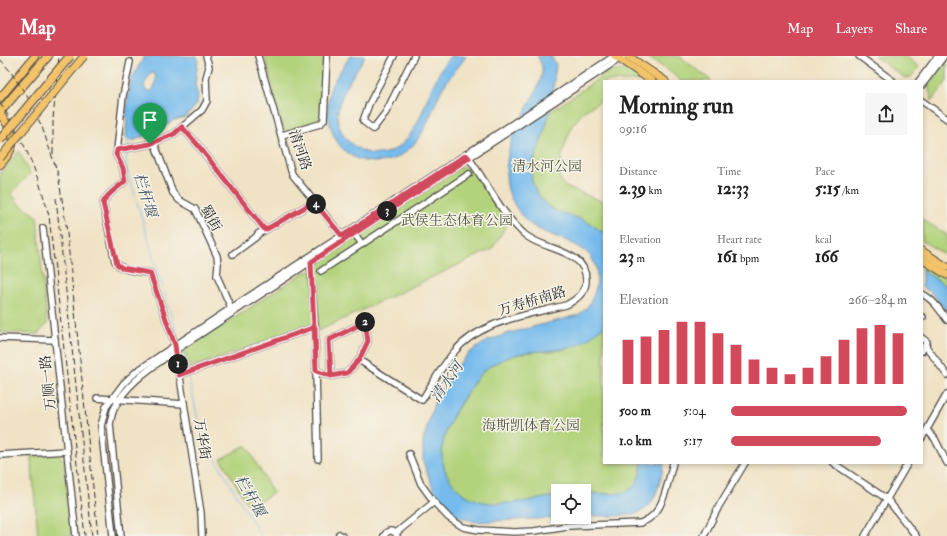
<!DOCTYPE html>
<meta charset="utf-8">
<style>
body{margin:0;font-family:"IM FELL Double Pica","Noto Serif SC",serif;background:#f6f6f6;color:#222;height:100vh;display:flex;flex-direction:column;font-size:15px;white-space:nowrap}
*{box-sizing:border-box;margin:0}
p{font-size:13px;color:#767676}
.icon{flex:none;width:22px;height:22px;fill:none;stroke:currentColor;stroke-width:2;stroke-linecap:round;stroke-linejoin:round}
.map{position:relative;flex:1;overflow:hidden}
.drawer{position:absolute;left:603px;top:24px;width:320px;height:384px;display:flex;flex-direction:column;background:#fff;border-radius:0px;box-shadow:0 2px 6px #0003}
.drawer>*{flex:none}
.buttons{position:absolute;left:551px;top:428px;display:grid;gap:8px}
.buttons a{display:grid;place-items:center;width:40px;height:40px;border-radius:0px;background:#fff;box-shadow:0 2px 6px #0003;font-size:20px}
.pin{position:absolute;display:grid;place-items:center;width:34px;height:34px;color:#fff;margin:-41px -17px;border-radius:50% 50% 50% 0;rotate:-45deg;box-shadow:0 0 4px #0007}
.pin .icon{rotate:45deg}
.km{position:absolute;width:20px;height:20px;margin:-10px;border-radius:50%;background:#222;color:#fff;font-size:11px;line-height:20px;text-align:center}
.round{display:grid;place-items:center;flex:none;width:42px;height:42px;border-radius:0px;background:#f6f6f6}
.summary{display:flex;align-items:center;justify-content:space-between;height:68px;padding:0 16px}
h1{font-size:22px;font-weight:700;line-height:30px}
.stats{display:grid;grid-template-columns:repeat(3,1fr);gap:6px;height:68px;padding:4px 16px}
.stats div{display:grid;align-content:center}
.stats b{font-size:17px;font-weight:700}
.stats small{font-size:11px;font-weight:400}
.stats p{font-size:11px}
.chart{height:112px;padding:8px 16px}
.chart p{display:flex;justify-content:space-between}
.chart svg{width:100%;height:72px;margin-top:4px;stroke:#d1495b;stroke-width:6}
ul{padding:0 16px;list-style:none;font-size:13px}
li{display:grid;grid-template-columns:64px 48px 1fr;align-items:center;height:30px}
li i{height:10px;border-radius:5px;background:#d1495b}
header{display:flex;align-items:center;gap:24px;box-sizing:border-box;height:56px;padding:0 20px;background:#d1495b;color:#fff}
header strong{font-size:19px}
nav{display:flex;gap:22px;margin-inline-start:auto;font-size:14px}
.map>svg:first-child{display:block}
</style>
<header>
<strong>Map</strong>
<nav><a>Map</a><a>Layers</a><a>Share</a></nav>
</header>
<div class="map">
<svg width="947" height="480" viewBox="0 0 947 480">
<rect width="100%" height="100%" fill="#f7f3e8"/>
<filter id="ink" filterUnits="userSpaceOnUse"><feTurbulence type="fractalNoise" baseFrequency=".025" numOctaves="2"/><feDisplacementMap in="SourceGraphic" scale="8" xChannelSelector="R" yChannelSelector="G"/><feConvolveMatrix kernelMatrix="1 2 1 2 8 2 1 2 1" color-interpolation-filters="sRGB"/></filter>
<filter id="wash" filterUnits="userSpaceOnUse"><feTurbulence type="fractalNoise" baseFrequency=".012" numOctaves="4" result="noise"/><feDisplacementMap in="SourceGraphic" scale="16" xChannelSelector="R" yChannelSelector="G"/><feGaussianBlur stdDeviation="0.9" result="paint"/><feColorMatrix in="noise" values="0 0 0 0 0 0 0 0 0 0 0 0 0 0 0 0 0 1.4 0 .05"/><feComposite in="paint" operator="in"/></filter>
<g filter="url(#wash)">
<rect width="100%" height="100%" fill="#f0e2c5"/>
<g fill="#b2d37b" stroke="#6e7f53">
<path d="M265,0H325L322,62L319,66L284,77Z"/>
<path d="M649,0H679L712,25H681L669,15L649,2Z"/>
<path d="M874,0H906L919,11L911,21L905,22Z"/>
<path d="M947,5V25L932,45L928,30Z"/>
<path d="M628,13L643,22L636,25H604V43L584,55L571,71L562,99L559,120L562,127L564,130L604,146V177L584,164L559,156L545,148L536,136L532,125L531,115L550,56L608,16Z"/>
<path d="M19,95L30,118L11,137L19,148L37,160L47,268L38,278L0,276V118Z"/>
<path d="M461,111L472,113L508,167L492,193L318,275L317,268L190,312L184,295L303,217L316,214L320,206Z"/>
<path d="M922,163L947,179V200L922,185Z"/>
<path d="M922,205L947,222V230L922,214Z"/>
<path d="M604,270V407H642C638,446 614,437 584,437V435H558V440C526,444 479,459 454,430C429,399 448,367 466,339C473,328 480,315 492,309C499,305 514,298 523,297C536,294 552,297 565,293C579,288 593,279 604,270Z"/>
<path d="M246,389L273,437L249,451L221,403Z"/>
<path d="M57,398L64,404L72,480H38L31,401Z"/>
</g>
<g fill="#76bbed" stroke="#50738c" fill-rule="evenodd">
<path d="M145,0H197L198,3L195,29L198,39L197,48L186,61L174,64L159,73L133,85L126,82L127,48L131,23ZM153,17L155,18C156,23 156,32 151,35H146L144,29L150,18Z"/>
<path d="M350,0H365C356,15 341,36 338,54C333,85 371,110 397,92C418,77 423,51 433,29C438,19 443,9 450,0H467L464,3C457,13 448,23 442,33C430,57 424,87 398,101C392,105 382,106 375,106C337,106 322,67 330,34C333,24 344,10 350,0Z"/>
<path d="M537,0H551L556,9L550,56L543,80L533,106L531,115L532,125L536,136L550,152L559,156L584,164L604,177V270C596,276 587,285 577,289C560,296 541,294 523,297C515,298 499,305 492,309C480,315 473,328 466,338C448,366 429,399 454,429C479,459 526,444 558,440V461H572L475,466L457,460L443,448L433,432L423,406V385L435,344L451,317L469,297L487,285L506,278L579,259C589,251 593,243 596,231C605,184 554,187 529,167C520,160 513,147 509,137C503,119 507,98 513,80C520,61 539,36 542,17C543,12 540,3 537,0Z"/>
<path d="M922,214L947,230V256L932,237L922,231Z"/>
<path d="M642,407H664C653,468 637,459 584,460V437C614,437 638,446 642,407Z"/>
</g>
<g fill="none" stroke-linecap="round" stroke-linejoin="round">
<g stroke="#76bbed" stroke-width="1">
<path d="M128,89V82"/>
<path d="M127,94L126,110L178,282"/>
<path d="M183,298L187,315"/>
<path d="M188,318L200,373L209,392L261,480"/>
</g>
</g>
</g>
<g filter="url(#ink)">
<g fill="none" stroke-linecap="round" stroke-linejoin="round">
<g stroke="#494642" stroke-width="8">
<g id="minor">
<path d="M258,0L292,118L343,181"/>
<path d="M394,0L369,48L363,65L373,73L386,56L414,0"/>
<path d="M859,0L893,25"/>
<path d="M919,25L938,0"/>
<path d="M922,29L944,0"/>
<path d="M922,45L947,63"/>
<path d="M182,71L197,88L265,174"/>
<path d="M282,79L320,68L324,64L327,0"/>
<path d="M154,86L173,137L179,144L195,153L199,161L217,200L218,208L217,220L232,254"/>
<path d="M117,94L123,40L130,6"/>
<path d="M43,172L76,480"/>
<path d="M354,177L362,188"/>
<path d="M233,198L256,181L258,178L314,146"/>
<path d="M310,203L315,271L318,403"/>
<path d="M321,215L469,118"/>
<path d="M922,238C933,243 940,254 947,264"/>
<path d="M922,261H923"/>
<path d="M0,282L55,284"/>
<path d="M922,282L927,286L922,295"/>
<path d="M925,289L947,319"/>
<path d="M359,304L422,344C432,328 442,310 454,296C481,264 529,259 566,249C576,244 586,237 586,225C587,192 541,195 523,177C500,156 486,125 468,101"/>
<path d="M316,315L331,320L347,317L359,304L368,285L365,266L329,284L331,320"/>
<path d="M179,319L315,271"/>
<path d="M97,342L184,348"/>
<path d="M927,374L935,383L947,407"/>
<path d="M922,382L947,338"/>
<path d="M409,398L421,428L434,446L449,462L463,471L479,474L514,476L534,475L568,470L640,467C646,465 651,462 655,457C665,446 669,421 673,407"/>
<path d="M0,399L67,395"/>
<path d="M833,407L887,443L916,480"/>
<path d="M396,477L434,446"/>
<path d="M339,478L342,480"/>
<path d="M113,480L101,370L106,351L124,327L137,315C295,208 456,107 614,0"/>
<path d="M121,480L110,368C111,363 112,357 114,353C126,327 154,310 176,294L624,0"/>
<path d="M202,480L201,457L175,289L150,217C139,215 121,216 115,205L103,147C107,137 118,132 125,125L123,112L116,98L117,94L150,88L174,78L202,54L207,45L206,22L209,11L206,0"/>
<path d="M384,480L387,476C391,474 395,475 397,480"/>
<path d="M704,480L719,450L745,407"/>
<path d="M865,480L908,407"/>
</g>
</g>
<g stroke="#494642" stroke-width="9">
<g id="major">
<path d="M615,0L652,25"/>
<path d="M628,0L665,25"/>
<path d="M0,42L35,0"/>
<path d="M0,58C17,80 18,89 0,109"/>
<path d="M922,195L947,211"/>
<path d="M922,203L947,219"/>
</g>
</g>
<g stroke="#494642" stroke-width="10">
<path id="highway" d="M0,56L48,0"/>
</g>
<use href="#minor" stroke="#fff" stroke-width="5.5"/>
<use href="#major" stroke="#f2c36a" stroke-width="7"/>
<use href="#highway" stroke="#f2c36a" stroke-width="8"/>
<g stroke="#2b2b2b" stroke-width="1" stroke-dasharray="6 3" stroke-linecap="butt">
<path d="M0,3L10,15L27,40L42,71L58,118L66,168L98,480"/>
<path d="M0,47C23,81 39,120 49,160L85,480"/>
<path d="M53,98V63L59,0"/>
<path d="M56,142L92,480"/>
</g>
<g stroke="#494642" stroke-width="9" stroke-linecap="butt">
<path id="major-bridge" d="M0,102L84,0"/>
</g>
<g stroke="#494642" stroke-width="10" stroke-linecap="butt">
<path id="highway-bridge" d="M0,84L70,0"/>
</g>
<use href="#major-bridge" stroke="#f2c36a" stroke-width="7"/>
<use href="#highway-bridge" stroke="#f2c36a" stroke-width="8"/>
</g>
</g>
<g fill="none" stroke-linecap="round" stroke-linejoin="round" filter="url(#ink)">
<g stroke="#fff" stroke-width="8">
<path id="route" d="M150,88L117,94L116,98L123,112L125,125C118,132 107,137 103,147L117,208L122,212L150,217L175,289L179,319L315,271L316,315L331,320L329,284L365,266L368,285L359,304L347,317L331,320L316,315L311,206L469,102L466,99L342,180L314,146L265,174L197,88L182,71L174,78L150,88"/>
</g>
<use href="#route" stroke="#d1495b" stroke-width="5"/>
</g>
<g text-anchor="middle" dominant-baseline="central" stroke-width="3" stroke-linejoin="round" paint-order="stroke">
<g font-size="14" fill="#2b2b2b" stroke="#f7f3e8">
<text transform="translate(300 94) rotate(71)">清河路</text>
<text transform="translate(211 162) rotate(60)">蜀街</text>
<text transform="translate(532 245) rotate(-17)">万寿桥南路</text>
<text transform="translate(48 327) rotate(-96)">万顺一路</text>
<text transform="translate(202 383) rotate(81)">万华街</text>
</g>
<g font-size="14" fill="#4d553f" stroke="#f7f3e8">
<text x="547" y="110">清水河公园</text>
<text x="457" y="164">武侯生态体育公园</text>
<text x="531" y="369">海斯凯体育公园</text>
</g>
<g font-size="15" font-style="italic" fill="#425665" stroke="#f7f3e8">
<text transform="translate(145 139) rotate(73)">栏杆堰</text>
<text transform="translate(447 326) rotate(-55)">清水河</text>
<text transform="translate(250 440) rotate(60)">栏杆堰</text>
</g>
</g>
</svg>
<div class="buttons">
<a><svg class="icon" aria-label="locate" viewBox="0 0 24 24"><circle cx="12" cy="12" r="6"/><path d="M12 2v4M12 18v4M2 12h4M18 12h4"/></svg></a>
</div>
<div class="pin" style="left:150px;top:88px;background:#1e9e55"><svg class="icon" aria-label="arrive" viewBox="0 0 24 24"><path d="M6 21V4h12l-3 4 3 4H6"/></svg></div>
<b class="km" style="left:178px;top:308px">1</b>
<b class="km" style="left:365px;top:266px">2</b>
<b class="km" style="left:387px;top:155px">3</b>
<b class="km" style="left:316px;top:148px">4</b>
<section class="drawer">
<div class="summary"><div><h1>Morning run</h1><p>09:16</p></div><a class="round"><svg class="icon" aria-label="share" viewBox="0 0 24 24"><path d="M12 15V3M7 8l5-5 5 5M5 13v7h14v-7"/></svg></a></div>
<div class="stats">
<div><p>Distance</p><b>2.39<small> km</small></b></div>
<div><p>Time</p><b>12:33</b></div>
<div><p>Pace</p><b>5:15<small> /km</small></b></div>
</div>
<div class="stats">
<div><p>Elevation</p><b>23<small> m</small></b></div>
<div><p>Heart rate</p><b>161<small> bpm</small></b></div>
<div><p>kcal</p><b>166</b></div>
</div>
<div class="chart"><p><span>Elevation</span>266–284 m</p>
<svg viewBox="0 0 160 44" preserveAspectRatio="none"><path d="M5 44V17M15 44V15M25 44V11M35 44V6M45 44V6M55 44V13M65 44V20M75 44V29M85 44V34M95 44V38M105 44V34M115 44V27M125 44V17M135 44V10M145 44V8M155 44V13"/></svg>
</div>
<ul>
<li><b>500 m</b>5:04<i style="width:100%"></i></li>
<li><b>1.0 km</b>5:17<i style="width:85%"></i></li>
</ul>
</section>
</div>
